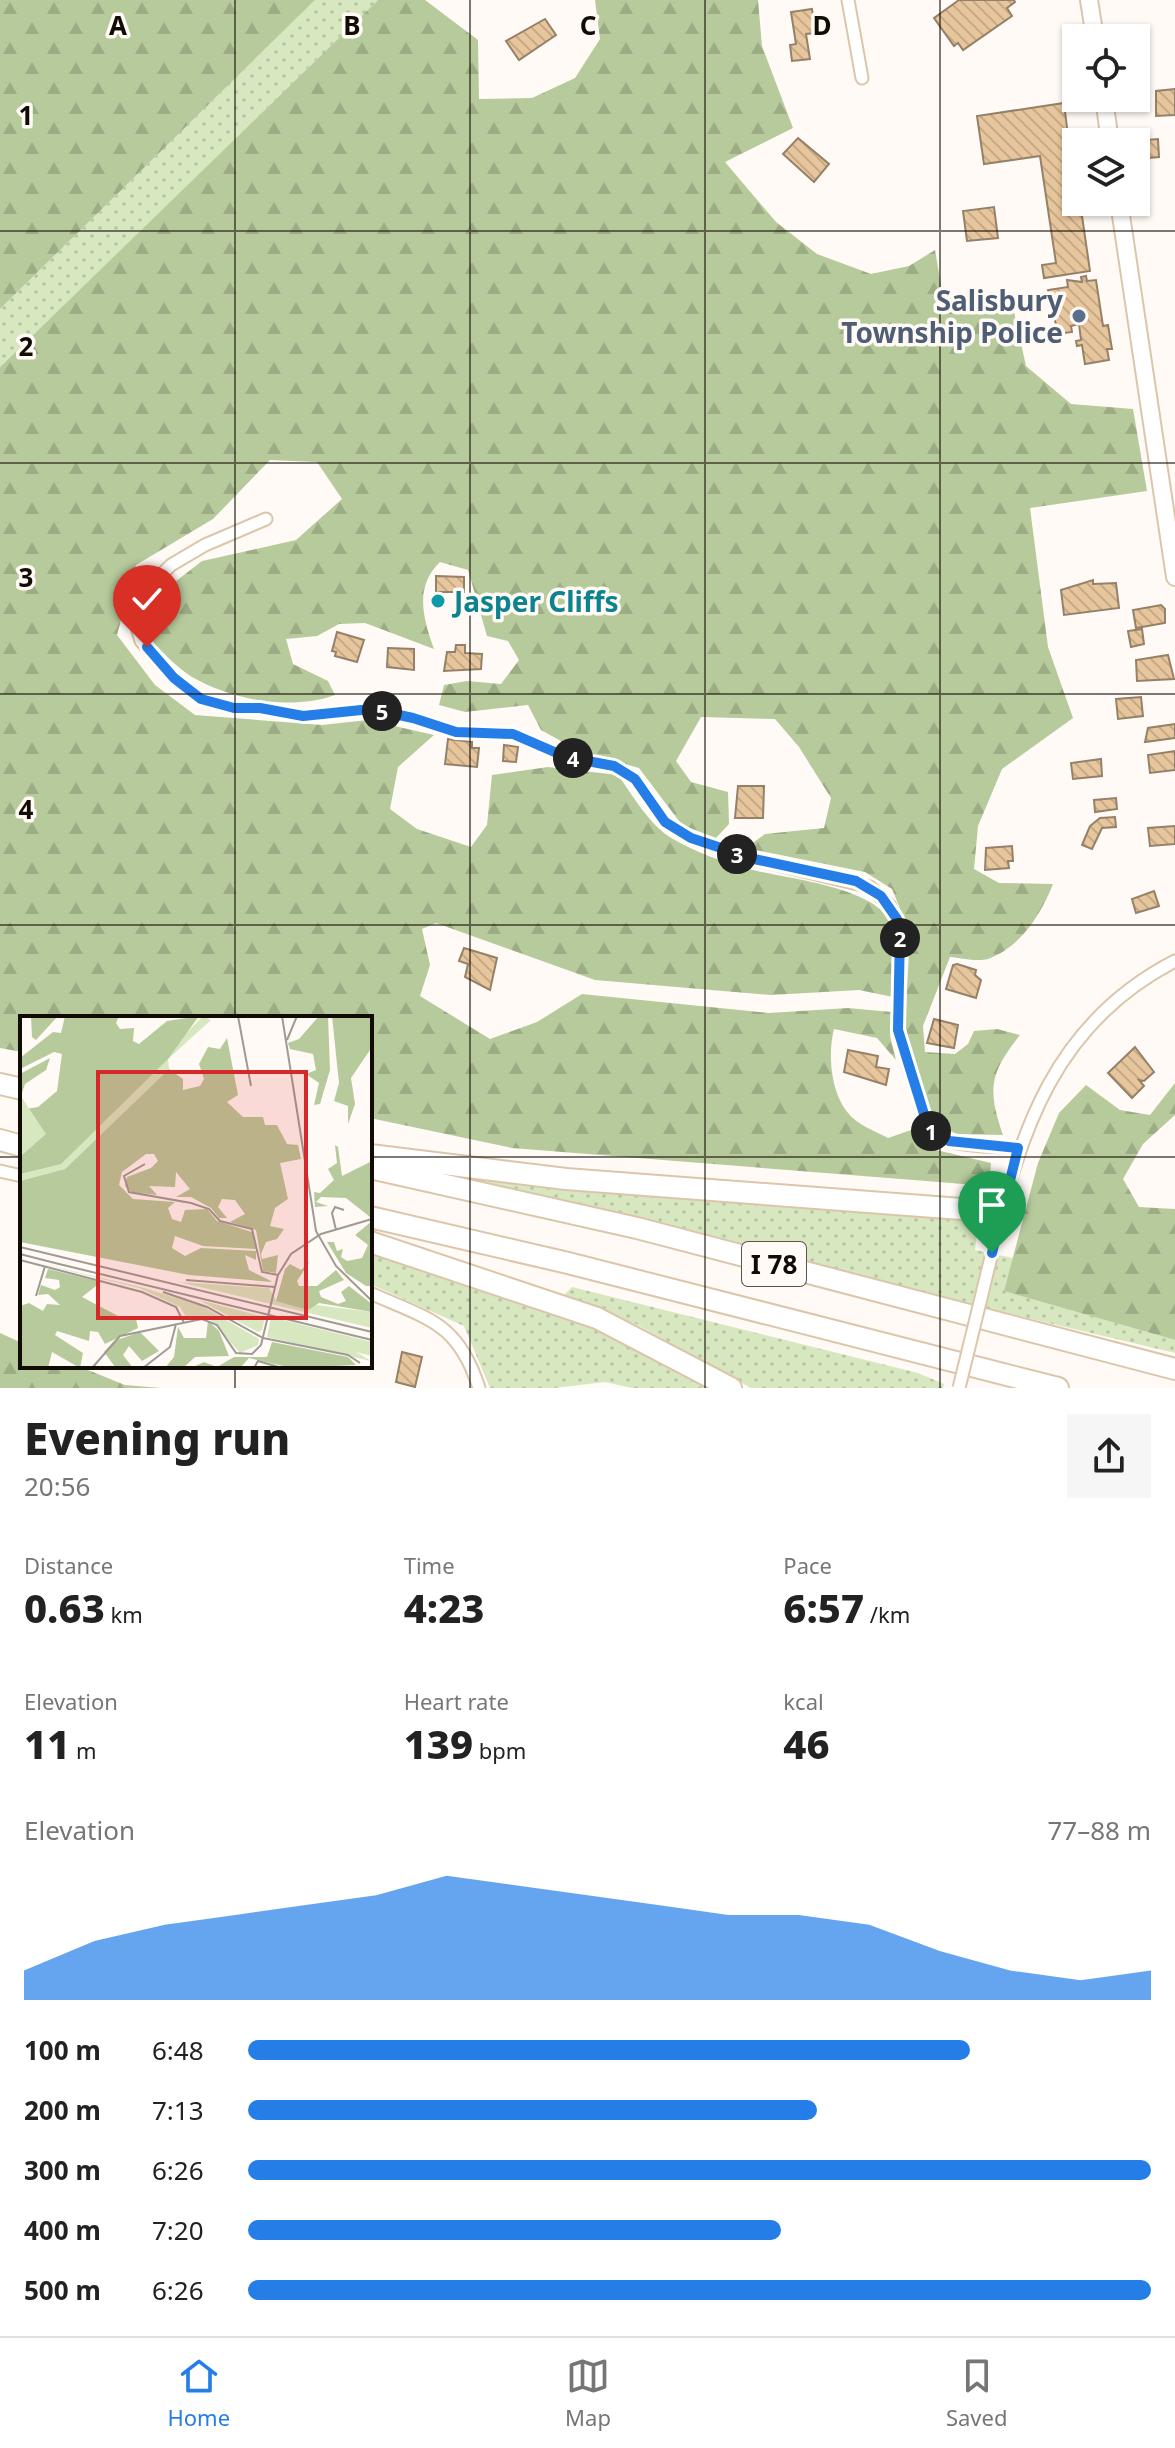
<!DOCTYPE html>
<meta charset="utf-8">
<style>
body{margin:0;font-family:"Noto Sans",sans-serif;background:#f6f6f6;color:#222;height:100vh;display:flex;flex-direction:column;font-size:30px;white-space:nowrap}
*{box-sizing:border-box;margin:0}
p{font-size:26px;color:#767676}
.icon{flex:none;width:44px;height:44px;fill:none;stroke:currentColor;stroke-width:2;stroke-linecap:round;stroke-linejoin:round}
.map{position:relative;height:1388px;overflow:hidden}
.sheet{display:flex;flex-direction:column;background:#fff;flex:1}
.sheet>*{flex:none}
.buttons{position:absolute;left:1062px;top:24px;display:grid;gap:16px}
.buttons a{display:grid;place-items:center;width:88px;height:88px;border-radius:0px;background:#fff;box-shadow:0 2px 6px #0004;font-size:40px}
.pin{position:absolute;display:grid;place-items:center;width:68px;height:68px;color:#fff;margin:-82px -34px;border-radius:50% 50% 50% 0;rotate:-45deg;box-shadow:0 0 8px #0007}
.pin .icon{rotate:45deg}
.km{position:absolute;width:40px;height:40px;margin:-20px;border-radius:50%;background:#222;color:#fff;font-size:22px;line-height:40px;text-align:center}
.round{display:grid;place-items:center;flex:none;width:84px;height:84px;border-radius:0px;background:#f6f6f6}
.head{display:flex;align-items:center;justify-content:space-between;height:136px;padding:0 24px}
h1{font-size:44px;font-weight:800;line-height:60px}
.stats{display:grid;grid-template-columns:repeat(3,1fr);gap:12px;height:136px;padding:8px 24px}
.stats div{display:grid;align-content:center}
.stats b{font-size:40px;font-weight:800}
.stats small{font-size:22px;font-weight:400}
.stats p{font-size:22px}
.chart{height:224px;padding:16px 24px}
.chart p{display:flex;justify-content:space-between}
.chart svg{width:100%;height:144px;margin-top:8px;fill:#257ee8;opacity:.7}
ul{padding:0 24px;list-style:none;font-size:26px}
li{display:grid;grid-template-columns:128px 96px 1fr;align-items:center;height:60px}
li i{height:20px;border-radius:10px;background:#257ee8}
.menu{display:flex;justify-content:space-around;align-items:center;height:112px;border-top:2px solid #e0e0e0;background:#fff;font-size:22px;color:#767676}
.menu a{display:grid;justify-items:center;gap:4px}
.menu .active{color:#257ee8}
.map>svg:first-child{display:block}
</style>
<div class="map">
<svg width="1175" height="1388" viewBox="0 0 1175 1388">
<defs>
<pattern id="grass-dots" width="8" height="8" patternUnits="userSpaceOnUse" patternTransform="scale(2)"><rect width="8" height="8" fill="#d7e7c0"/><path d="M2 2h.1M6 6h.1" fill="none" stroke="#b8c5a3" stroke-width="1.8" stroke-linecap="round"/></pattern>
<pattern id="forest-firs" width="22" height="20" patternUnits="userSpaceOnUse" patternTransform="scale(2)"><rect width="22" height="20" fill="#b7ca9c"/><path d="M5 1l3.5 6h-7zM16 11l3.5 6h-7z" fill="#9cac85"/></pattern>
<pattern id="building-back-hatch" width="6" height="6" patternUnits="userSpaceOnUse" patternTransform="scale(2)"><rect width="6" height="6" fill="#e8c69d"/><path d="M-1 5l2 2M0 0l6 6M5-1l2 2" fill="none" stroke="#c6a986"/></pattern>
</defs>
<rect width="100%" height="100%" fill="#fffaf5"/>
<g fill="url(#grass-dots)">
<path d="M315,0H378L0,367V309Z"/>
<path d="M458,1177L546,1188L968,1220L977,1234L975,1250L1013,1258L1005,1291L1175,1340V1353L457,1182Z"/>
<path d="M370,1251L588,1323L712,1388H632L605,1382L554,1388H490L464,1326L370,1284Z"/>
<path d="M572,1287L918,1373L944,1384L943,1388H751L638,1325L564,1295Z"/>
</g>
<g fill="url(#forest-firs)">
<path d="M0,0H315L0,309Z"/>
<path d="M378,0H425L478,40L479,99L532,98L575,78L600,39L595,0H758L762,46L793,128L725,162L776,222L817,254L871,274L909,266L935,250L943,297L1011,298L1026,366L1071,404L1133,409L1147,491L1030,508L1048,647L1073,718L1002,769L978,826L974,869L999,883L1053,884C1041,914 1021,947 988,959C977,962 960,958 950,957L923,1026L925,1052L955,1054L968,1044L974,1031L997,1029L1020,1035C990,1073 987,1089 1003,1135L957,1134L933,1123L905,1027L910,933L892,889L865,872L746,848L765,834L824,828L831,798L799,747L775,719L701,717L676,761L691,782L728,792L729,824L716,838L682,825L639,768L579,751L541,730L528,705L465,712L439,705L444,685L467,681L501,684L519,660L508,641L487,636L468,570L440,562C414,587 423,618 434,649L365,623L339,624L317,636L286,639L293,664L328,681L335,695C291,711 232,700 192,677C177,668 163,652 150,640L162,592L202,561L296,540L342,499L317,462L270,460L213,519L136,565L117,635L155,685L195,715L322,725L368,720L434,735L398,767L390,809L417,829L471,847L487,825L492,775L548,767L618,775C633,796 650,826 673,839C695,852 728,864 753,870C787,879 877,887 891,924C898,946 893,975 893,997L859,990L771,995L595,980L436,923L422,929L430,965L420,996L490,1039L537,1022L582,994L769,1013L848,1008L892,1012L890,1036L896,1060L877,1038L834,1029C827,1056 831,1100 854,1119C863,1127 877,1132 888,1138L914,1129L932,1149L991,1163L989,1186L512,1148L370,1118V1018H22V1052L0,1048V367Z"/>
<path d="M1175,1083V1115L1143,1144L1123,1179L1139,1207L1175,1209V1340L1004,1291L1038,1163L1059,1113L1086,1085L1120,1110L1150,1115Z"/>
<path d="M0,1333L22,1343V1366H78L125,1385L161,1388H0Z"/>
</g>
<g fill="url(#building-back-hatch)" stroke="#958068" stroke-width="2">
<path d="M959,0H1014L1015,2L1007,8L1012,16L963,50L958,43L954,46L934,18Z"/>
<path d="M812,9L815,33L806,34L810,59L792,61L790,45L796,44L791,12Z"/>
<path d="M545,19L556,35L519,60L506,41Z"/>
<path d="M1175,89V115L1156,116V91Z"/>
<path d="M1064,103L1076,202H1080L1090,271L1044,278L1042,265L1056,263L1040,156L984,164L977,116Z"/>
<path d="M798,138L829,164L814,182L783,154Z"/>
<path d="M1158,139L1159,157L1137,159L1135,141Z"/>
<path d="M994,207L998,238L967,241L963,211Z"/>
<path d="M1086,276L1087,281L1096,280L1103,326L1108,325L1112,349H1107L1109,360L1085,364L1082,345L1077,346L1076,341L1081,340L1079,324L1071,326L1072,332L1058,334L1048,290L1068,287L1067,280L1082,282L1081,277Z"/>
<path d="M436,576L464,577V592H436Z"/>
<path d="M1093,580V584L1116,583L1119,608L1064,615L1061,590Z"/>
<path d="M1161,605L1165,609V623L1136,628L1133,610Z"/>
<path d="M1142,629L1144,644L1131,647L1128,631Z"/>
<path d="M337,632L364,640L357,662L335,656L336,652L332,651Z"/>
<path d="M456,645H465V653L482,654L481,669L444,671L447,652H455Z"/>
<path d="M388,648L414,649V670L387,667Z"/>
<path d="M1168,655L1174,679L1137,681L1136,660Z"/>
<path d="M1141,697L1143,716L1118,719L1116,699Z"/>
<path d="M1175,724V738L1145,742L1148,728Z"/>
<path d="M448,739L472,742V748H479L477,767L445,764Z"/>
<path d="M504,745L518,747L516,762L503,761Z"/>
<path d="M1175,751V770L1150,773L1148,755Z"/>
<path d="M1101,759L1102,776L1073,779L1071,763Z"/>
<path d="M738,786H764L763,818H735Z"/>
<path d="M1116,798L1117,809L1095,812L1094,800Z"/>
<path d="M1115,817L1116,827L1102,828L1092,849L1082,845L1090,826L1100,818Z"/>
<path d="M1175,826V844L1150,846L1148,828Z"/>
<path d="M1012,846L1013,861H1008L1009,868L985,870L986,848Z"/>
<path d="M1154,891L1159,906L1136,913L1132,899Z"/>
<path d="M464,948L497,958L490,990L465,977L468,964L459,961Z"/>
<path d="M957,964L976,970L975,975L981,980L976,998L946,989L953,965Z"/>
<path d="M934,1019L958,1025L954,1048L927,1043Z"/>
<path d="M1135,1047L1154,1072L1144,1081L1139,1080L1144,1086L1132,1098L1108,1073Z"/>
<path d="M848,1050L878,1056L876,1067L889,1069L886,1085L844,1072Z"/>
<path d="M402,1352L422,1357L415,1387L396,1382Z"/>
</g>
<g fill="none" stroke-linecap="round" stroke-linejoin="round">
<g stroke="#dcc6ab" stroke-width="15">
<g id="minor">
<path d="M848,0L862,78"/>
<path d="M266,519L205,545L171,565L149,587L141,602L136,624L141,641L174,678L201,699L234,708H260L303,716L371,709L413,718L456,732L513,734L566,757L614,766L635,779L665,822L691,838L754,859L870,887L890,906L900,933L898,1030L928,1127C946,1150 992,1145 1018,1148"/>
<path d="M0,1171L22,1176"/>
<path d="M992,1253C1020,1130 1055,1023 1175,961"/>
<path d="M370,1293C428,1319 458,1322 479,1388"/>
</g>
</g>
<g stroke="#dcc6ab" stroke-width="20">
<g id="primary">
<path d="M1089,0L1095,38"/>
<path d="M1104,98L1110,142"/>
<path d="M1119,202L1175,577"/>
</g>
</g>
<g stroke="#dcc6ab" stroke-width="24">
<g id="motorway">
<path d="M0,1084L22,1089"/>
<path d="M0,1140L22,1146"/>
<path d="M370,1155L566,1179L1001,1212"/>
<path d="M370,1168L637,1228L1175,1369"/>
<path d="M370,1217L568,1263L1058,1388"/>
<path d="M370,1242L597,1318L731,1388"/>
</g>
</g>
<use href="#minor" stroke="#fff" stroke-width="11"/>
<use href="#primary" stroke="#fff" stroke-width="16"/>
<use href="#motorway" stroke="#fff" stroke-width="20"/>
<g stroke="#dcc6ab" stroke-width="15" stroke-linecap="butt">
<path id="minor-bridge" d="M959,1388L992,1253"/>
</g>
<use href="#minor-bridge" stroke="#fff" stroke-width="11"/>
</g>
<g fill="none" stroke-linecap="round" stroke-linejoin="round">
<g stroke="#fff" stroke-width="16">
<path id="route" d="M147,647L174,678L201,699L234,708H260L303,716L371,709L413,718L456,732L513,734L566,757L614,766L635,779L665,822L691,838L754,859L856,881L881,896L897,919L900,933L898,1030L928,1127L949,1141L1018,1148L992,1253"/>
</g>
<use href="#route" stroke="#257ee8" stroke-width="10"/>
</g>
<path fill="none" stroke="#120b03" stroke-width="2" stroke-opacity="0.55" d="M235,0V1018M470,0V1388M705,0V1388M940,0V1388M0,231H1175M0,463H1175M0,694H1175M0,925H1175M0,1157H22M370,1157H1175M235,1366V1388"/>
<circle fill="#5c6f8a" stroke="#fffaf5" stroke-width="3" cx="1079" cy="316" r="8"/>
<circle fill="#0f9aa8" stroke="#fffaf5" stroke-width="3" cx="438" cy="601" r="8"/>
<g text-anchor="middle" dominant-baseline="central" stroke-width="7" stroke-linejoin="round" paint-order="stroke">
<rect fill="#fffaf5" stroke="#59534c" stroke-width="2" x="742" y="1242" width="64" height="44" rx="6"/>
<g font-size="26" font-weight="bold" fill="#120b03">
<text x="774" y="1264">I 78</text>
</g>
<g font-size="28" font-weight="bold" fill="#4e5e75" stroke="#fffaf5" text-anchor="end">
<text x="1063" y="300">Salisbury<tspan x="1063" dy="32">Township Police</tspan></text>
</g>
<g font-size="28" font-weight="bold" fill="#0d838f" stroke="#fffaf5" text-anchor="start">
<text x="454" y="601">Jasper Cliffs</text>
</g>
</g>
<g transform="translate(20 1016)">
<rect width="352" height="352" fill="#fffaf5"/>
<path d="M183,0L191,4L148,43L149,53L45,153L0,165V158L41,147ZM0,243L121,271L182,290L239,323L238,329L220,337L189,302L168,304L160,291L119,272ZM159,266L249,272L256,284L352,296V312ZM179,284L245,301L242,314L238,316ZM251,301L352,326V340L336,336L351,345L247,321Z" fill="#d7e7c0"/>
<path d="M11,0H38L16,24L12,21ZM45,0H99L96,7L100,13L114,12L113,25L119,28L147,5L179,0L148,43L41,148L0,158V94L18,91L37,75L42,38L34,36L0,53V42L33,16L41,17ZM299,0H308L310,54L300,88L294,89L299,67L286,58L296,54L293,38L270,33L268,27L279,23ZM312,0H352V31L331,62L335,88L328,108V90L314,85L319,67ZM207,22L218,79L207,86L223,101H243L245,109H257L267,128L278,129L281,143L260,147L268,183L255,192L250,210L264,213L257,223L246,226L241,238L242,243L258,239L256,257L243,255L236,214L210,206L225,198L215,184L202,183L198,191L207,202H199L191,192L171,181H156L170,173L156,156L155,171L129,170L137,179L112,176L105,170L107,161L131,152L138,145L134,138H126L102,156L99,169L113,183L155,186L148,192L152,203L161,206L165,194L187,193L197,205L232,216L236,233L183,230L155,220L152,232L165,240L181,232L236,235V244L225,239L229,254L253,266L169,259L0,226V165L45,153L149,53L163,63V74L180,70L184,63L179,48L188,31L200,33ZM30,42L26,54L5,68L0,83V58ZM315,129L318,131L322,160L352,145L350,201L326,182L301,181L296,186L308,190L295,191L294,176L300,177L314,164L308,153L317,147ZM352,205V270H346L326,257L307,226H314L317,235L323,233L321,241L327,245L342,242L348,229L335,219ZM290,245L277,265L279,270H297L316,254L324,264L299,275L301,281L318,288L326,285L321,276L329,270L352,288V296L299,287L288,294L256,285L265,253L270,248L281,254ZM28,253L81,266L62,281L100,301L116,303L118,312L85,328L78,316L70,315L69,325L37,315L35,319L63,337L60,352L32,336L28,352H0V290L9,287L23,295L27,288L40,289L28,278L18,279L21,269L35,274L40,271L39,264L25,262ZM188,305L199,315L209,340L175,341L163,352H145L154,341L158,311L164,322H186ZM120,316L139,335L122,345L109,330L103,339L113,352H96L84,336L94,325ZM252,326L328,341L336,349L272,352L229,342L220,352H171L184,346L197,351L214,341H247Z" fill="#b7ca9c"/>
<path d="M0,79L26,118L0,141Z" fill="#d7e7c0"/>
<path fill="none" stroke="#a09a94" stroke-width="2" d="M218,0L231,70M262,0L296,215L316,250L352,285M267,24L277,0M125,148L104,160L109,176L171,187L189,193L200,205L232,213L242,256L258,259M316,214L312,197L315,191L324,194M0,231L352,316M0,238L39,248M0,244L122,276L156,291L164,307M35,247L352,324M166,264L255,271M143,276L187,291L243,322M16,280L25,250M243,322L328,339L340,347M72,352L100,320L182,303L197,309L216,337L232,338L241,329L258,259L271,238L301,218L352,203M123,352L150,331L156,308M234,352L238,345L262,352"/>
<path fill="#d62828" fill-opacity="0.15" stroke="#d62828" stroke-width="4" d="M78,56H286V302H78Z"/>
<rect width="352" height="352" fill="none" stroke="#120b03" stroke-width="4"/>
</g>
<g font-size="26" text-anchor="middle" font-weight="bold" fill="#120b03" stroke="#fffaf5" stroke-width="7" stroke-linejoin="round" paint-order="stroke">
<text x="118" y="35">A</text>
<text x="352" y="35">B</text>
<text x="588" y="35">C</text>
<text x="822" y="35">D</text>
<text x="26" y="125">1</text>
<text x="26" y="356">2</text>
<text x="26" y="587">3</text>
<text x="26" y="819">4</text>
</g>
</svg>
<div class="buttons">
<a><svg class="icon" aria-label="locate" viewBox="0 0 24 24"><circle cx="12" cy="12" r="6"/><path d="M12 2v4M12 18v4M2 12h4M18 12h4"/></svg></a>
<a><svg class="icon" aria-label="layers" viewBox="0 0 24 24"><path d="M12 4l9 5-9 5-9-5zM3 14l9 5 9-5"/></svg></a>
</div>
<div class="pin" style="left:992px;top:1253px;background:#1e9e55"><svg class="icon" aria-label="arrive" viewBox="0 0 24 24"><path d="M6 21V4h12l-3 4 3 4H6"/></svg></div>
<div class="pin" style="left:147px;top:647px;background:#d93025"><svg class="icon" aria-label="check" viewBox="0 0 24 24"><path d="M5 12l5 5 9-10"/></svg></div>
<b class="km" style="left:931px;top:1131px">1</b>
<b class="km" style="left:900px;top:938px">2</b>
<b class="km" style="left:737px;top:854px">3</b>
<b class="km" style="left:573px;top:758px">4</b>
<b class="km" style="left:382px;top:711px">5</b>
</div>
<section class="sheet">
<div class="head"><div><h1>Evening run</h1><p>20:56</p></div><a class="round"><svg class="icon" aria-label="share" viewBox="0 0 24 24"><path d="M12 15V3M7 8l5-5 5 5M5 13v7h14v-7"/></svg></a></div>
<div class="stats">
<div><p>Distance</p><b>0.63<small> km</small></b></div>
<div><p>Time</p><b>4:23</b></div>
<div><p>Pace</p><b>6:57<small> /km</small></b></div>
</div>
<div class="stats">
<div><p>Elevation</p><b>11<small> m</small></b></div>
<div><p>Heart rate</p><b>139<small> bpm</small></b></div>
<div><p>kcal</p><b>46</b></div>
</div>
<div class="chart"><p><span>Elevation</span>77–88 m</p>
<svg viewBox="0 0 160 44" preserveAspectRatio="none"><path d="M0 44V35L10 26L20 21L30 18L40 15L50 12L60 6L70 9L80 12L90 15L100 18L110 18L120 21L130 29L140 35L150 38L160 35V44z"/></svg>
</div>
<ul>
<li><b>100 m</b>6:48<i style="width:80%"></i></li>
<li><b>200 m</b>7:13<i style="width:63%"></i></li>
<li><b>300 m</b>6:26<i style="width:100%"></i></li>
<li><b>400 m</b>7:20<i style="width:59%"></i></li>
<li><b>500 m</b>6:26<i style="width:100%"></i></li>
</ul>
</section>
<nav class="menu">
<a class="active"><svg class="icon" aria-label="home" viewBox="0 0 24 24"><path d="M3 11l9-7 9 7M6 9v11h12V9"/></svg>Home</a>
<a><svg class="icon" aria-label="map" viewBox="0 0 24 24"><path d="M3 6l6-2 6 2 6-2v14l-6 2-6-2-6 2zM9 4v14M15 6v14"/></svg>Map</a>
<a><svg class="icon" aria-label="saved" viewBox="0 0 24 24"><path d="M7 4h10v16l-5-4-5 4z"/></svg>Saved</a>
</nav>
